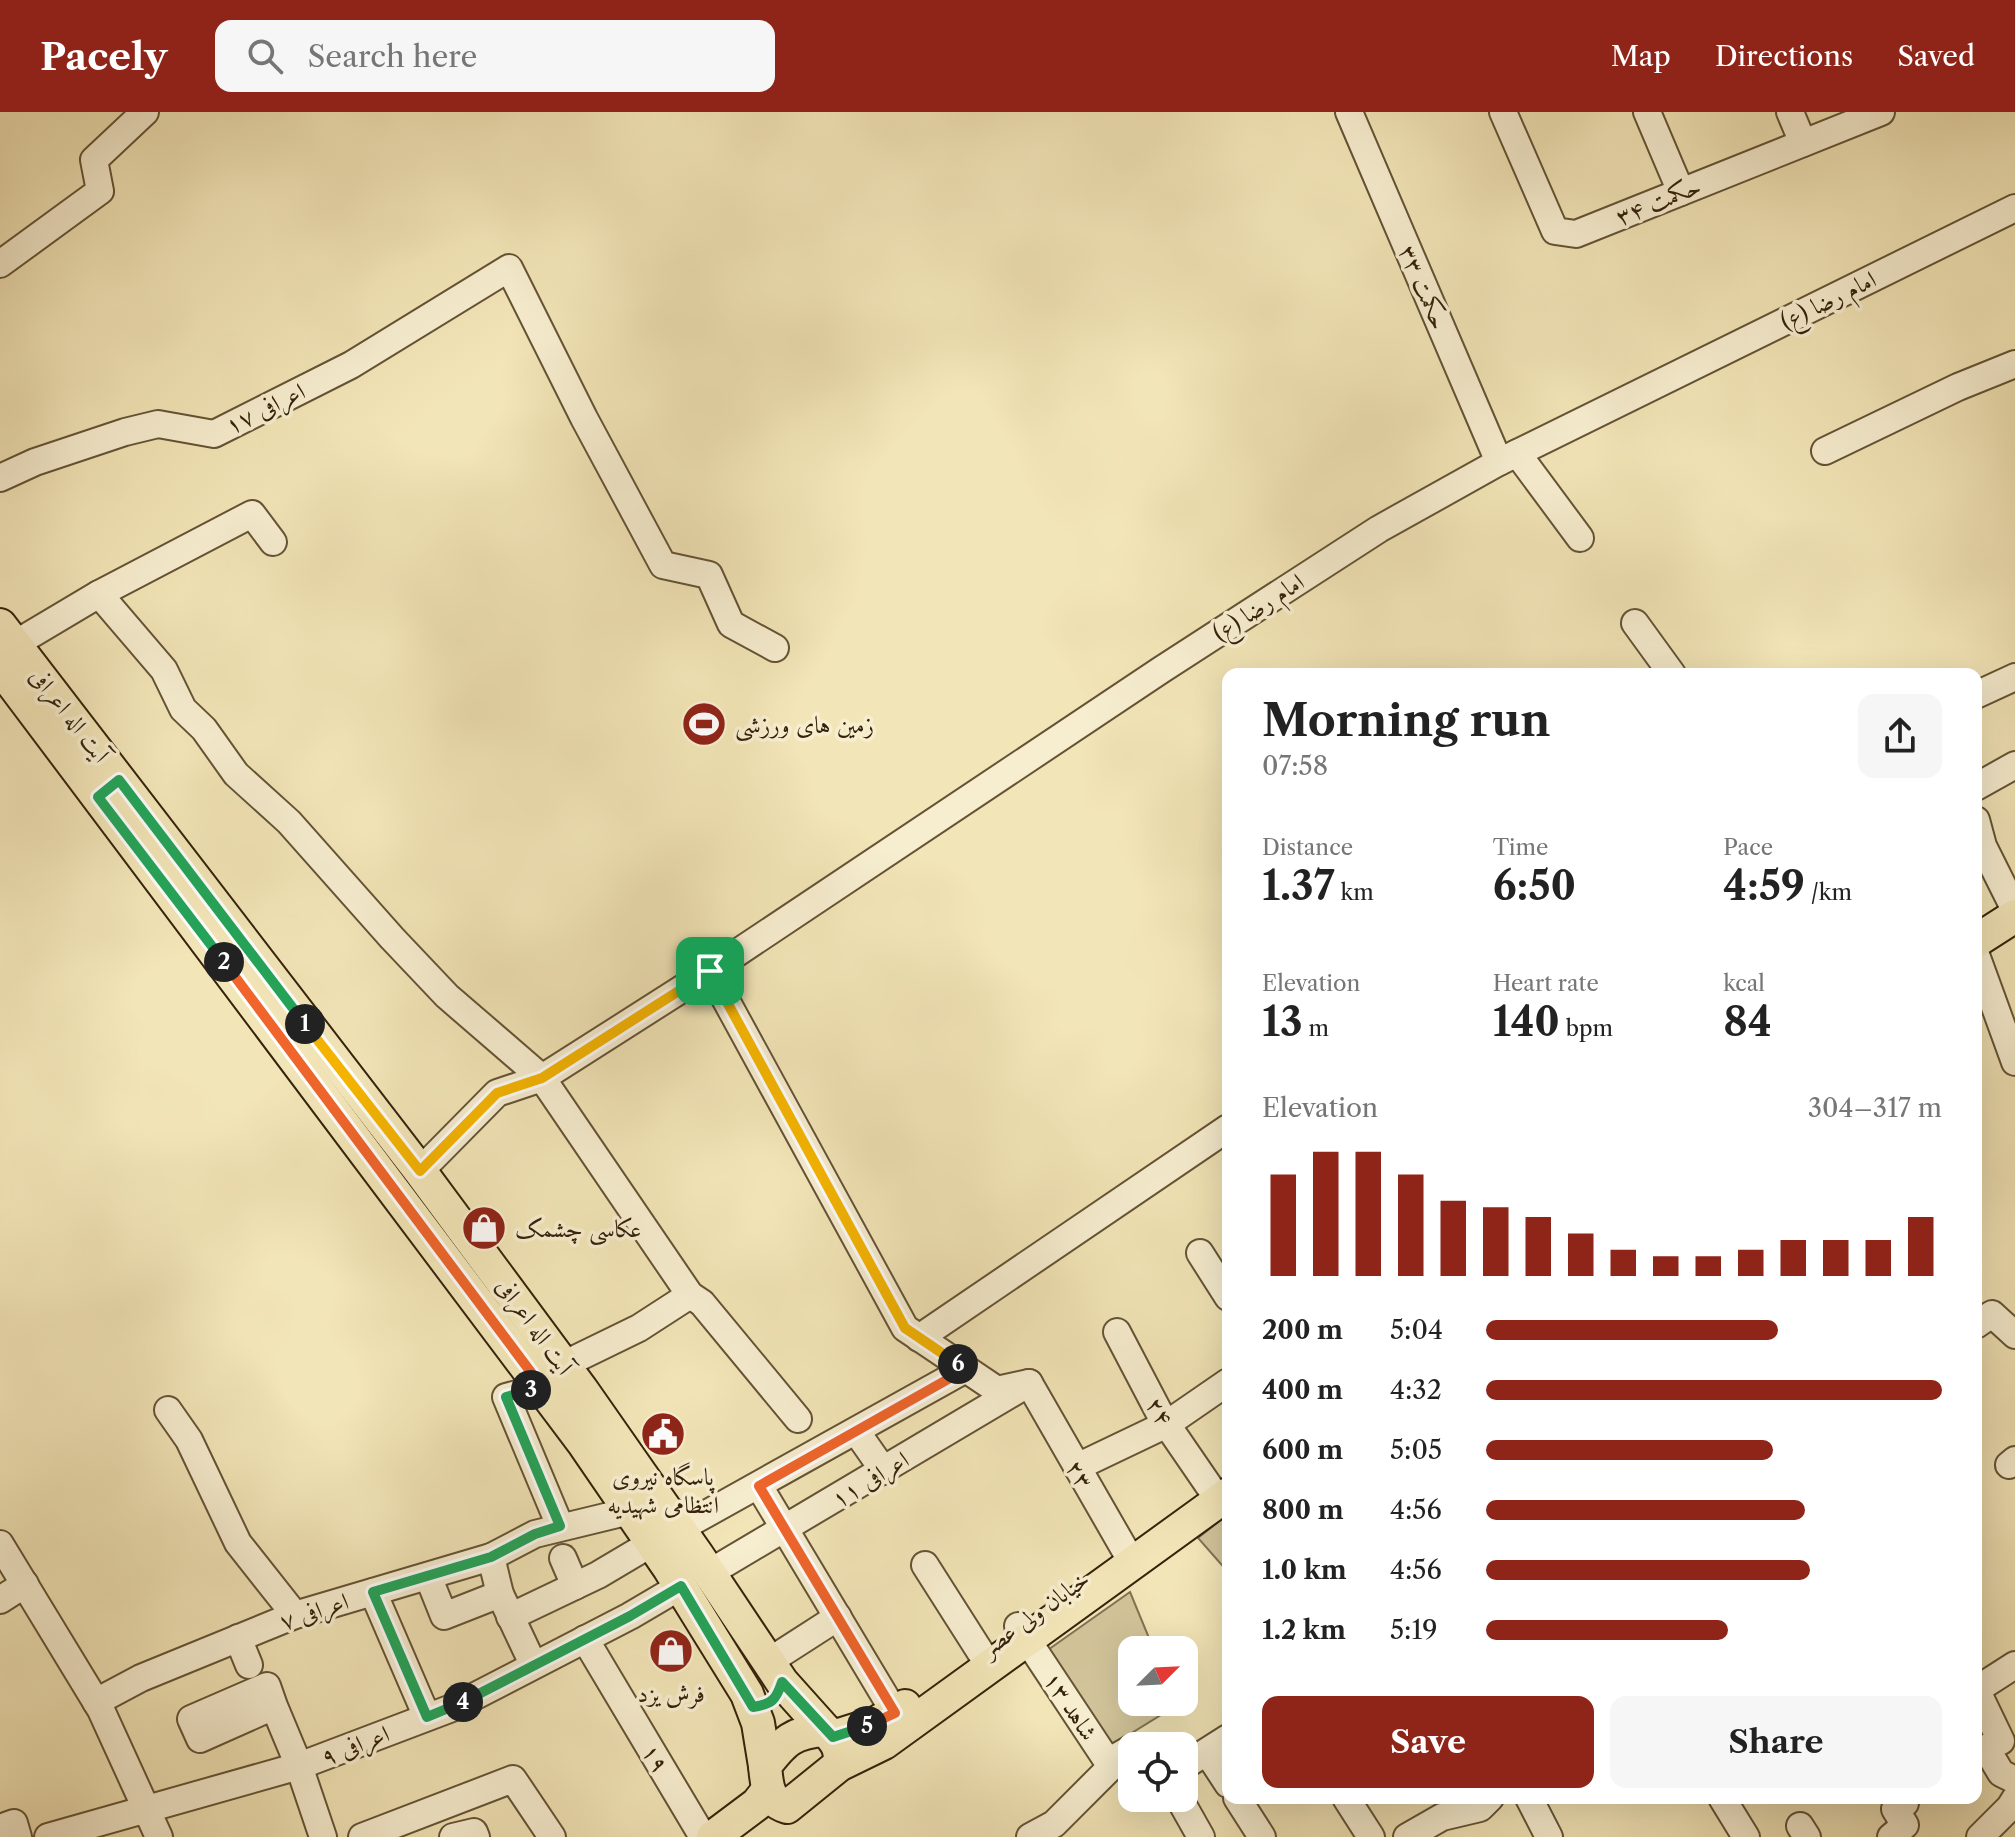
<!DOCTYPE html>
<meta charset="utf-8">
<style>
body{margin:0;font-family:"Libre Caslon Text",Amiri,serif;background:#f6f6f6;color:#222;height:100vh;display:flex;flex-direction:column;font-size:30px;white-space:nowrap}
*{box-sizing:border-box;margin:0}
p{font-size:26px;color:#767676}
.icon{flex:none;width:44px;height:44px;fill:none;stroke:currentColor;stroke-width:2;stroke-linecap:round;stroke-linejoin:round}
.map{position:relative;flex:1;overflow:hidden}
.sheet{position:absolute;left:1222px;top:556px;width:760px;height:1136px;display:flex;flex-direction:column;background:#fff;border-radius:16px;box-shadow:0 8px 32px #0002}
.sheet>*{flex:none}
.needle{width:52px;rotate:66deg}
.buttons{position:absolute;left:1118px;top:1524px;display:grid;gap:16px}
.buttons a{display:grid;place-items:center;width:80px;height:80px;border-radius:16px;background:#fff;box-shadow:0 8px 32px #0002;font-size:40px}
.pin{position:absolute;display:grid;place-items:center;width:68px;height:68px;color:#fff;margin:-34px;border-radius:16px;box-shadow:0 4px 12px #0006}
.km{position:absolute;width:40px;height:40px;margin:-20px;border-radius:50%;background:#222;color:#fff;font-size:22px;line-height:40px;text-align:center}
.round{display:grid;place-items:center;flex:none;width:84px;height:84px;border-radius:16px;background:#f6f6f6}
.headline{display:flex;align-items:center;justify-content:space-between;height:136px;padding:0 40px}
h1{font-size:44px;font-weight:800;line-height:60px}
.figures{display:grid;grid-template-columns:repeat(3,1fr);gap:12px;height:136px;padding:8px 40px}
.figures div{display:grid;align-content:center}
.figures b{font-size:40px;font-weight:800}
.figures small{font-size:22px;font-weight:400}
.figures p{font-size:22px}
.chart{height:224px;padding:16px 40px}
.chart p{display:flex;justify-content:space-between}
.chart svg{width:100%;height:144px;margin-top:8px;stroke:#8f2418;stroke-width:6}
.cta{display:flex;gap:16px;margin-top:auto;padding:16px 40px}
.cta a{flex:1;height:92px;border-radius:16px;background:#8f2418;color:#fff;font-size:32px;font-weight:800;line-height:92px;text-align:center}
.cta a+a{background:#f6f6f6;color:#222}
ul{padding:0 40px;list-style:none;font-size:26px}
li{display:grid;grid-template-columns:128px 96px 1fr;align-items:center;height:60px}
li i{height:20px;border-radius:10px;background:#8f2418}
header{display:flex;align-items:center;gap:48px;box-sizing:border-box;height:112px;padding:0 40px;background:#8f2418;color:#fff}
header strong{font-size:38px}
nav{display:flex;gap:44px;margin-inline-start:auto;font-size:28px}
.search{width:560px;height:72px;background:#f6f6f6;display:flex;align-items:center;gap:20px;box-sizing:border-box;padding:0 28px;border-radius:16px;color:#767676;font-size:30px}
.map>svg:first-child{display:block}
</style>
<header>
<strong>Pacely</strong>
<div class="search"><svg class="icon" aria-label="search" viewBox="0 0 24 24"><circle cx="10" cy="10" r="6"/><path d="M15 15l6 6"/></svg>Search here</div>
<nav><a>Map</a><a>Directions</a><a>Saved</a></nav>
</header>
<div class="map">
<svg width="2015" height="1725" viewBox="0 0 2015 1725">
<rect width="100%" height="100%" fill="#f2e5b7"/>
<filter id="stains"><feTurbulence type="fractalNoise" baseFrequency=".0025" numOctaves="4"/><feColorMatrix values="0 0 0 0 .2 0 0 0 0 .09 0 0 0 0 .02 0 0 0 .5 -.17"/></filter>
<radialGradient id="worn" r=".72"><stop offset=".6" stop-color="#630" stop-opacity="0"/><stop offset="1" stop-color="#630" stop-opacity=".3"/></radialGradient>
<g fill="#d2c49a" stroke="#837352" stroke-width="2">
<path d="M1228,1402V1460L1198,1426Z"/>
<path d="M1130,1480L1154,1538H1132V1590H1176L1177,1593L1109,1635L1045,1540Z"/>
</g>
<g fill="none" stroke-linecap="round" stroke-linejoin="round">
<g stroke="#645335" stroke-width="30">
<g id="minor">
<path d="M1349,0L1499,350"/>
<path d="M1503,0L1555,119L1576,122L1881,0"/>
<path d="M1647,0L1681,80"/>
<path d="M1790,0L1803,31"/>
<path d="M0,152L100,79L94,48L145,0"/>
<path d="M1825,339L1958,275L2015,252"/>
<path d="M1517,341L1580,426"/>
<path d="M0,366L35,350L125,320L158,312L214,322L351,253L509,156L584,306L663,453L709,463L731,512L775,536"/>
<path d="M99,482L164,558L183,597L204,617L236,662L289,710L392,826L447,884L542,966L690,1183L702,1191L798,1307"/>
<path d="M1635,511L1672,562"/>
<path d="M15,532L99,482L252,402L273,430"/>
<path d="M1976,583L2015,565"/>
<path d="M1976,675L2015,653"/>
<path d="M1976,708L1983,734L2015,798"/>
<path d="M1976,843L2015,950"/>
<path d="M710,859L905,1216L997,1278L1029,1271"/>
<path d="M420,1059L497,981L542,966L710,859L1161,558L1379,417L1499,350L2015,96"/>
<path d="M1200,1141L1228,1185"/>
<path d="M1976,1213L1992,1202L2015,1223"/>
<path d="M1117,1220L1161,1304L1209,1374"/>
<path d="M919,1226L1228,1016"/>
<path d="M563,1253L639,1216L690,1183"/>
<path d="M1029,1271L1133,1452"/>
<path d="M542,1275L506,1285L560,1414"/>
<path d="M168,1298L189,1328L238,1431L295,1503"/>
<path d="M856,1319L884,1359"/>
<path d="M2009,1353L2015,1348"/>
<path d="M1077,1355L1167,1312L1228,1270"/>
<path d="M759,1374L895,1601"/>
<path d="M679,1417L966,1257"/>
<path d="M0,1432L101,1598L159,1725"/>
<path d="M491,1445L500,1482L533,1552"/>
<path d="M563,1446L575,1474"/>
<path d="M925,1453L981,1541"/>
<path d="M709,1461L1019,1277"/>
<path d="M428,1464L444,1504L500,1482"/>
<path d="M373,1480L427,1605"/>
<path d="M0,1488L25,1472"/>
<path d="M510,1505L598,1463L652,1431"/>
<path d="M1018,1514L1108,1650L1132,1636"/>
<path d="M238,1526L249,1553"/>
<path d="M585,1527L703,1725"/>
<path d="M768,1550L838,1505"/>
<path d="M1976,1577L2001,1629L1986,1636L2001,1661L2015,1668"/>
<path d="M1976,1578L2015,1553"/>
<path d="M96,1590L141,1566L295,1503L491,1445L535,1422L630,1399"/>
<path d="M274,1594L267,1574L191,1607L200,1627L274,1594L299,1654L323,1725"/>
<path d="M1207,1640L1228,1672"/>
<path d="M1184,1654L1228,1626"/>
<path d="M1179,1686L1201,1725"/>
<path d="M1237,1686L1262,1725"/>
<path d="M1346,1686L1371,1725"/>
<path d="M1529,1686L1549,1725"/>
<path d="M1722,1686L1746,1725"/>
<path d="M1800,1714L1807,1725"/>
<path d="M0,1716L14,1711L18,1725"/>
<path d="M48,1725L299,1654L452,1596L630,1504L681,1474"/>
<path d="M362,1725L513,1667L552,1725"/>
<path d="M453,1725L474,1720L476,1725"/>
<path d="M1030,1725L1054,1712L1123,1643"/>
<path d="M1407,1725L1442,1705L1480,1696L1490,1686"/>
<path d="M1891,1725L1905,1713L1895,1697L1905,1691"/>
<path d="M1980,1725L2010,1695L2015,1687"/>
</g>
</g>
<g stroke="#34220a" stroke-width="36">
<g id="major">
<path d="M0,513L420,1059L582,1278L698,1444L782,1570L825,1618"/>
<path d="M0,555L584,1332L669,1456L747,1582L758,1611L765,1654"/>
<path d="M1976,829L2015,804"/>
<path d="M833,1625L874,1612L905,1594"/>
<path d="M839,1653C842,1637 836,1629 825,1618C793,1620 784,1629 765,1654C767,1673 767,1689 787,1695L839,1653L884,1631L1228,1382"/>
<path d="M713,1725L757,1692L768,1678"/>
</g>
</g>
<use href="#minor" stroke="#f7eed0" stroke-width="26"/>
<use href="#major" stroke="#f2e5b7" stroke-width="32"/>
</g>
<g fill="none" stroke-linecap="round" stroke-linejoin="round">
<g stroke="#fff" stroke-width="16">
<path id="split-1" d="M305,912L420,1059L497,981L542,966L710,859"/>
</g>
<g stroke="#fff" stroke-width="16">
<path id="split-2" d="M224,850L98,685L119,668L305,912"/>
</g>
<g stroke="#fff" stroke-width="16">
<path id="split-3" d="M224,850L542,1275L531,1278"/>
</g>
<g stroke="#fff" stroke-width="16">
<path id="split-4" d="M463,1590L427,1605L373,1480L491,1445L535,1422L560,1414L506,1285L531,1278"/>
</g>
<g stroke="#fff" stroke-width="16">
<path id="split-5" d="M463,1590L630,1504L681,1474L753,1595C772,1592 776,1588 782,1570L833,1625L867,1614"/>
</g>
<g stroke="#fff" stroke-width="16">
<path id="split-6" d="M867,1614L895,1601L759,1374L966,1257L958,1252"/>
</g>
<g stroke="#fff" stroke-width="16">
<path id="split-7" d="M710,859L905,1216L958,1252"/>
</g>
<use href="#split-1" stroke="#f5b400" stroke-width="10"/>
<use href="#split-2" stroke="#22a559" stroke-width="10"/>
<use href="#split-3" stroke="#f0652b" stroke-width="10"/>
<use href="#split-4" stroke="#22a559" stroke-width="10"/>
<use href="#split-5" stroke="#22a559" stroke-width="10"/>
<use href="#split-6" stroke="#f0652b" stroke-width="10"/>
<use href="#split-7" stroke="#f5b400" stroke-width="10"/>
</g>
<defs>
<g id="stadium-disc" transform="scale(2.3)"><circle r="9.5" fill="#8f2418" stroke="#f7eed0"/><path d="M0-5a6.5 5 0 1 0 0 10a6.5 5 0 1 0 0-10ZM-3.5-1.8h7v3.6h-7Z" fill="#fff"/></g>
<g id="shop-disc" transform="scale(2.3)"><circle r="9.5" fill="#8f2418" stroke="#f7eed0"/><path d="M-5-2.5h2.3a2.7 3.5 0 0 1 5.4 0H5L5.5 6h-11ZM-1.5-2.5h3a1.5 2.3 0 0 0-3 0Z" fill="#fff"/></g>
<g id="civic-disc" transform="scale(2.3)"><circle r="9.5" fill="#8f2418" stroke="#f7eed0"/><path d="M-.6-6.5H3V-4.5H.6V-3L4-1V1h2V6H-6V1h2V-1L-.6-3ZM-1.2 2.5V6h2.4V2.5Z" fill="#fff"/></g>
</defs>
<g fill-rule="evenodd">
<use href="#stadium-disc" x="704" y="612"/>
<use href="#shop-disc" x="484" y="1116"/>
<use href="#civic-disc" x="663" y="1322"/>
<use href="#shop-disc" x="671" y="1539"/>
</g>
<g text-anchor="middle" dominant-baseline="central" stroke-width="7" stroke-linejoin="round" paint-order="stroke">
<g font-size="24" fill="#34220a" stroke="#f7eed0">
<text transform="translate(1658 89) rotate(-22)">حکمت ۳۴</text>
<text transform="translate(1424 175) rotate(67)">حکمت ۳۳</text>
<text transform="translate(1828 188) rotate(-26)">امام رضا (ع)</text>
<text transform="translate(265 296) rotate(-26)">اعرافی ۱۷</text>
<text transform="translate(1258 495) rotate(-33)">امام رضا (ع)</text>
<text transform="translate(70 603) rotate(52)">آیت اله اعرافی</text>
<text transform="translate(535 1214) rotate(54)">آیت اله اعرافی</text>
<text transform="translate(1160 1299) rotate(59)">۲۴</text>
<text transform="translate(1080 1362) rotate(60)">۲۳</text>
<text transform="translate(870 1367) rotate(-31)">اعرافی ۱۱</text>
<text transform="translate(314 1499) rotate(-18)">اعرافی ۷</text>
<text transform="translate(1035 1501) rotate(-36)">خیابان ولی عصر</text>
<text transform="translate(1071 1594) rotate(57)">شاهد ۱۳</text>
<text transform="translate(355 1633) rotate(-21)">اعرافی ۹</text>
<text transform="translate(656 1646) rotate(59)">۱۹</text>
</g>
<g font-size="24" fill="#34220a" stroke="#f7eed0" text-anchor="start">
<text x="735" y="612">زمین های ورزشی</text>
<text x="515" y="1116">عکاسی چشمک</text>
<text x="663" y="1364" text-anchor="middle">پاسگاه نیروی<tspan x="663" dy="28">انتظامی شهیدیه</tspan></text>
<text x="671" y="1581" text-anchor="middle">فرش یزد</text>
</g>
</g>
<rect width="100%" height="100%" filter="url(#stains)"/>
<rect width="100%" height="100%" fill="url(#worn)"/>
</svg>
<div class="buttons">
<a><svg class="needle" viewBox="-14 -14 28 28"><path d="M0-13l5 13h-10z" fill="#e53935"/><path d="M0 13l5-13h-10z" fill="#767676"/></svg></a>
<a><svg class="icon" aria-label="locate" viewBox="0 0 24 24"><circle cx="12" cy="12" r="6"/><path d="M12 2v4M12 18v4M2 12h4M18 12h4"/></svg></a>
</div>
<div class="pin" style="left:710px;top:859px;background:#1e9e55"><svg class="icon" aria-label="arrive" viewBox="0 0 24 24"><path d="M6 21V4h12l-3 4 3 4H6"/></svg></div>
<b class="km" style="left:305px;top:912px">1</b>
<b class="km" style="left:224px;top:850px">2</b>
<b class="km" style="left:531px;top:1278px">3</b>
<b class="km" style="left:463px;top:1590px">4</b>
<b class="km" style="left:867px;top:1614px">5</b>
<b class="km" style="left:958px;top:1252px">6</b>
<section class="sheet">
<div class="headline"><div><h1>Morning run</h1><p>07:58</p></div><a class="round"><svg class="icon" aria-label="share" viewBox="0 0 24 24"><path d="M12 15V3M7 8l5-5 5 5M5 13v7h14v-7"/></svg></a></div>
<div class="figures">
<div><p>Distance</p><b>1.37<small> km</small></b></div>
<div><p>Time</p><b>6:50</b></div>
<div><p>Pace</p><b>4:59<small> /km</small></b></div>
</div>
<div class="figures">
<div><p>Elevation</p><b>13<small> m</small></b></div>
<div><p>Heart rate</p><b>140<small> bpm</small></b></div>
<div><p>kcal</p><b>84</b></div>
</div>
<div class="chart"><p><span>Elevation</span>304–317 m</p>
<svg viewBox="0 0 160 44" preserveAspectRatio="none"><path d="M5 44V13M15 44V6M25 44V6M35 44V13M45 44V21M55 44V23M65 44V26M75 44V31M85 44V36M95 44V38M105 44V38M115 44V36M125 44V33M135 44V33M145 44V33M155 44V26"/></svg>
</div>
<ul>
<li><b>200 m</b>5:04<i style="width:64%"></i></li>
<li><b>400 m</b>4:32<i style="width:100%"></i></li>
<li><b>600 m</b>5:05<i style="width:63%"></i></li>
<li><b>800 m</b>4:56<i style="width:70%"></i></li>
<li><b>1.0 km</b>4:56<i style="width:71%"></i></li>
<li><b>1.2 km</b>5:19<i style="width:53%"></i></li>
</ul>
<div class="cta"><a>Save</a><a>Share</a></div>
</section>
</div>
